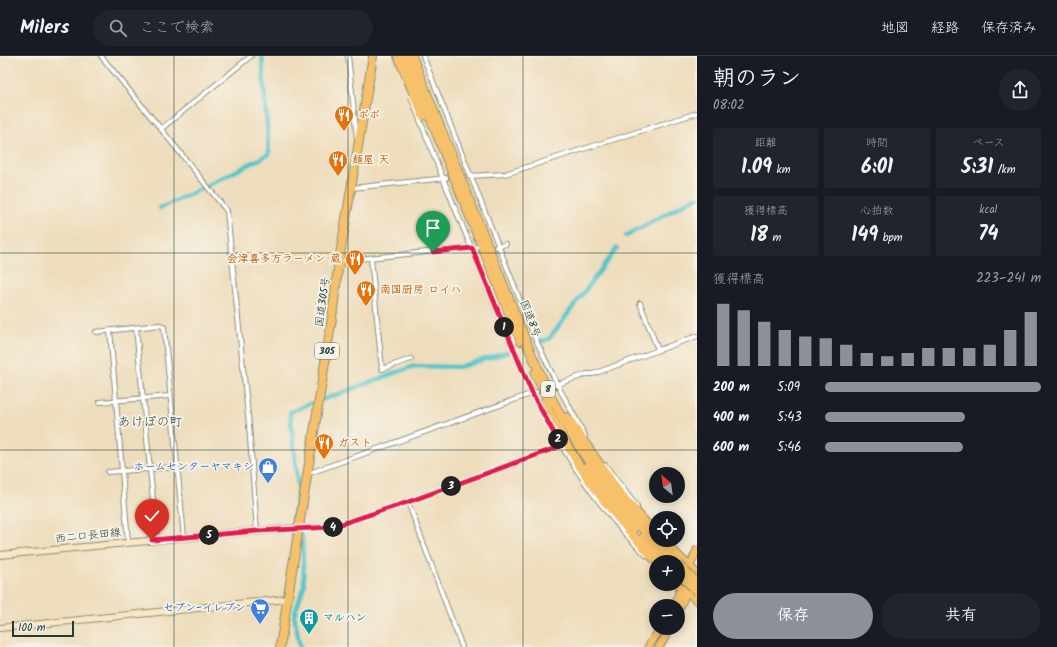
<!DOCTYPE html>
<html lang="ja">
<meta charset="utf-8">
<style>
body{margin:0;font-family:Kalam,"Klee One",sans-serif;background:#20242c;color:#f1f3f6;height:100vh;display:flex;flex-direction:column;font-size:15px;white-space:nowrap}
*{box-sizing:border-box;margin:0}
p{font-size:13px;color:#9ea1a6}
.icon{flex:none;width:22px;height:22px;fill:none;stroke:currentColor;stroke-width:2;stroke-linecap:round;stroke-linejoin:round}
.map{position:relative;flex:1;overflow:hidden}
.details{display:flex;flex-direction:column;background:#171b24;width:360px}
.details>*{flex:none}
.needle{width:26px;rotate:331deg}
.buttons{position:absolute;left:649px;top:411px;display:grid;gap:8px}
.buttons a{display:grid;place-items:center;width:36px;height:36px;border-radius:50%;background:#171b24;box-shadow:0 2px 10px #0003;font-size:20px}
.scale{position:absolute;left:12px;bottom:10px;width:62px;box-sizing:border-box;padding-left:4px;border:2px solid #1f3d34;border-top:0;font-size:11px;line-height:14px;white-space:nowrap;color:#1f3d34;-webkit-text-stroke:3px #f7f3e8;paint-order:stroke}
.pin{position:absolute;display:grid;place-items:center;width:34px;height:34px;color:#fff;margin:-41px -17px;border-radius:50% 50% 50% 0;rotate:-45deg;box-shadow:0 0 4px #0007}
.pin .icon{rotate:45deg}
.km{position:absolute;width:20px;height:20px;margin:-10px;border-radius:50%;background:#222;color:#fff;font-size:11px;line-height:20px;text-align:center}
.round{display:grid;place-items:center;flex:none;width:42px;height:42px;border-radius:21px;background:#20242c}
.summary{display:flex;align-items:center;justify-content:space-between;height:68px;padding:0 16px}
h1{font-size:22px;font-weight:700;line-height:30px}
.figures{display:grid;grid-template-columns:repeat(3,1fr);gap:6px;height:68px;padding:4px 16px}
.figures div{display:grid;align-content:center;border-radius:4px;background:#20242c;text-align:center}
.figures b{font-size:20px;font-weight:700}
.figures small{font-size:11px;font-weight:400}
.figures p{font-size:11px}
.chart{height:112px;padding:8px 16px}
.chart p{display:flex;justify-content:space-between}
.chart svg{width:100%;height:72px;margin-top:4px;stroke:#8c9099;stroke-width:6}
.action{display:flex;gap:8px;margin-top:auto;padding:8px 16px}
.action a{flex:1;height:46px;border-radius:24px;background:#8c9099;color:#fff;font-size:16px;font-weight:700;line-height:46px;text-align:center}
.action a+a{background:#20242c;color:#f1f3f6}
ul{padding:0 16px;list-style:none;font-size:13px}
li{display:grid;grid-template-columns:64px 48px 1fr;align-items:center;height:30px}
li i{height:10px;border-radius:5px;background:#8c9099}
header{display:flex;align-items:center;gap:24px;box-sizing:border-box;height:56px;padding:0 20px;background:#171b24;border-bottom:1px solid #363941}
header strong{font-size:19px}
nav{display:flex;gap:22px;margin-inline-start:auto;font-size:14px}
.search{width:280px;height:36px;background:#20242c;display:flex;align-items:center;gap:10px;box-sizing:border-box;padding:0 14px;border-radius:22px;color:#9ea1a6;font-size:15px}
main{display:flex;flex:1;min-height:0}
.map>svg:first-child{display:block}
</style>
<header>
<strong>Milers</strong>
<div class="search"><svg class="icon" aria-label="search" viewBox="0 0 24 24"><circle cx="10" cy="10" r="6"/><path d="M15 15l6 6"/></svg>ここで検索</div>
<nav><a>地図</a><a>経路</a><a>保存済み</a></nav>
</header>
<main>
<div class="map">
<svg width="697" height="591" viewBox="0 0 697 591">
<rect width="100%" height="100%" fill="#f7f3e8"/>
<filter id="ink" filterUnits="userSpaceOnUse"><feTurbulence type="fractalNoise" baseFrequency=".025" numOctaves="2"/><feDisplacementMap in="SourceGraphic" scale="8" xChannelSelector="R" yChannelSelector="G"/><feConvolveMatrix kernelMatrix="1 2 1 2 8 2 1 2 1" color-interpolation-filters="sRGB"/></filter>
<filter id="wash" filterUnits="userSpaceOnUse"><feTurbulence type="fractalNoise" baseFrequency=".012" numOctaves="4" result="noise"/><feDisplacementMap in="SourceGraphic" scale="16" xChannelSelector="R" yChannelSelector="G"/><feGaussianBlur stdDeviation="0.9" result="paint"/><feColorMatrix in="noise" values="0 0 0 0 0 0 0 0 0 0 0 0 0 0 0 0 0 1.4 0 .05"/><feComposite in="paint" operator="in"/></filter>
<g filter="url(#wash)">
<rect width="100%" height="100%" fill="#eeddbc"/>
<g fill="none" stroke-linecap="round" stroke-linejoin="round">
<g stroke="#56c4ca" stroke-width="4.5">
<path d="M209,129L269,98L262,0"/>
<path d="M160,152L205,131"/>
<path d="M626,180L697,141"/>
<path d="M540,286L549,283L617,192"/>
<path d="M322,344L414,310L459,311L509,296"/>
<path d="M293,468L298,433L290,356L312,347"/>
<path d="M300,591L294,559L304,530L302,479"/>
</g>
</g>
</g>
<g filter="url(#ink)">
<g fill="none" stroke-linecap="round" stroke-linejoin="round">
<g stroke="#868d78" stroke-width="6">
<g id="street">
<path d="M101,0L161,73L251,0"/>
<path d="M348,0L357,83"/>
<path d="M423,0L535,282L557,328L585,380"/>
<path d="M411,40C431,95 454,149 476,203C519,310 562,419 647,500"/>
<path d="M161,73L227,155L249,369L257,475"/>
<path d="M469,120L505,118L697,57"/>
<path d="M352,132L446,122"/>
<path d="M496,191L506,188"/>
<path d="M371,202L382,313L411,303"/>
<path d="M339,205L476,191"/>
<path d="M640,247L658,294"/>
<path d="M136,272L157,484"/>
<path d="M110,274L128,486"/>
<path d="M96,276L160,269L164,271L184,481"/>
<path d="M555,329L587,318H593L697,280"/>
<path d="M100,346L170,340"/>
<path d="M605,409L637,451"/>
<path d="M108,416L177,411"/>
<path d="M307,418L536,336"/>
<path d="M408,446L462,591"/>
<path d="M298,472L332,471L408,446L563,390"/>
</g>
</g>
<g stroke="#868d78" stroke-width="8">
<g id="secondary">
<path d="M0,499L232,477L298,472"/>
<path d="M0,572L287,543"/>
</g>
</g>
<g stroke="#868d78" stroke-width="9">
<g id="primary">
<path d="M688,515L697,494"/>
<path d="M674,550L683,526"/>
<path d="M678,555L689,530"/>
<path d="M648,591L661,572"/>
<path d="M659,591L671,572"/>
</g>
</g>
<g stroke="#868d78" stroke-width="10">
<g id="highway">
<path d="M398,0L423,60"/>
<path d="M405,0L520,285"/>
<path d="M412,0L530,295C543,323 555,352 571,378C599,425 635,468 675,506"/>
<path d="M535,317L550,348"/>
<path d="M545,345C547,354 554,363 558,372C583,423 619,465 657,506"/>
<path d="M567,361L621,439L656,478"/>
<path d="M587,411L634,472"/>
<path d="M643,482L666,506"/>
<path d="M662,484L697,518"/>
<path d="M678,528L697,544"/>
<path d="M280,591L332,262L339,205L373,0"/>
</g>
</g>
<use href="#street" stroke="#fff" stroke-width="4"/>
<use href="#secondary" stroke="#fbe6c4" stroke-width="6"/>
<use href="#primary" stroke="#f6c16b" stroke-width="7"/>
<use href="#highway" stroke="#f6c16b" stroke-width="8"/>
<g stroke="#868d78" stroke-width="10" stroke-linecap="butt">
<g id="highway-bridge">
<path d="M678,509L697,526"/>
<path d="M678,517L697,535"/>
</g>
</g>
<use href="#highway-bridge" stroke="#f6c16b" stroke-width="8"/>
</g>
</g>
<g fill="none" stroke-linecap="round" stroke-linejoin="round" filter="url(#ink)">
<g stroke="#fff" stroke-width="8">
<path id="route" d="M152,484L257,475L332,471L408,446L561,390L532,337L472,192L433,196"/>
</g>
<use href="#route" stroke="#e11d48" stroke-width="5"/>
</g>
<path fill="none" stroke="#1f3d34" stroke-width="1" stroke-opacity="0.55" d="M174,0V591M348,0V591M523,0V591M0,197H697M0,394H697"/>
<defs>
<g id="restaurant-pin" transform="scale(1)"><path d="M0 17L-7.5 6A9.5 9.5 0 1 1 7.5 6Z" fill="#e8710a" stroke="#f7f3e8"/><path d="M-5-6h1v4h1v-4h1v4h1v-4h1v5L-1.5 .5V6h-2V.5L-5-1ZM5-6V6H3V1.5H1.5Q1.5-4 5-6Z" fill="#fff"/></g>
<g id="shop-pin" transform="scale(1)"><path d="M0 17L-7.5 6A9.5 9.5 0 1 1 7.5 6Z" fill="#3f7fe0" stroke="#f7f3e8"/><path d="M-5-2.5h2.3a2.7 3.5 0 0 1 5.4 0H5L5.5 6h-11ZM-1.5-2.5h3a1.5 2.3 0 0 0-3 0Z" fill="#fff"/></g>
<g id="supermarket-pin" transform="scale(1)"><path d="M0 17L-7.5 6A9.5 9.5 0 1 1 7.5 6Z" fill="#3f7fe0" stroke="#f7f3e8"/><path d="M-6-5.5h2.5l.6 2H6L4.5 2H-2.5L-4.4-4H-6ZM-1.5 3.2a1.3 1.3 0 1 0 .1 0ZM3 3.2a1.3 1.3 0 1 0 .1 0Z" fill="#fff"/></g>
<g id="building-pin" transform="scale(1)"><path d="M0 17L-7.5 6A9.5 9.5 0 1 1 7.5 6Z" fill="#0f9aa8" stroke="#f7f3e8"/><path d="M-4-6H4V6H1V3H-1V6H-4ZM-2.5-4.3h1.7v1.8h-1.7ZM.8-4.3h1.7v1.8H.8ZM-2.5-1h1.7V.8h-1.7ZM.8-1h1.7V.8H.8Z" fill="#fff"/></g>
</defs>
<g fill-rule="evenodd">
<use href="#restaurant-pin" x="344" y="59"/>
<use href="#restaurant-pin" x="338" y="104"/>
<use href="#restaurant-pin" x="355" y="203"/>
<use href="#restaurant-pin" x="366" y="234"/>
<use href="#restaurant-pin" x="324" y="387"/>
<use href="#shop-pin" x="268" y="411"/>
<use href="#supermarket-pin" x="260" y="552"/>
<use href="#building-pin" x="309" y="562"/>
</g>
<g text-anchor="middle" dominant-baseline="central" stroke-width="3.5" stroke-linejoin="round" paint-order="stroke">
<g fill="#f7f3e8" stroke="#60746a" stroke-width="1">
<rect x="315" y="287" width="24" height="16" rx="3"/>
<rect x="541" y="325" width="14" height="16" rx="3"/>
</g>
<g font-size="10" font-weight="bold" fill="#1f3d34">
<text x="327" y="295">305</text>
<text x="548" y="333">8</text>
</g>
<g font-size="11" font-weight="bold" fill="#c56008" stroke="#f7f3e8" text-anchor="start">
<text x="358" y="59">ポポ</text>
<text x="352" y="104">麺屋 天</text>
<text x="341" y="203" text-anchor="end">会津喜多方ラーメン 蔵</text>
<text x="380" y="234">南国厨房 ロイハ</text>
<text x="338" y="387">ガスト</text>
</g>
<g font-size="11" fill="#1f3d34" stroke="#f7f3e8">
<text transform="translate(323 246) rotate(-82)">国道305号</text>
<text transform="translate(530 263) rotate(69)">国道8号</text>
<text transform="translate(88 480) rotate(-6)">西二口長田線</text>
</g>
<g font-size="11" font-weight="bold" fill="#366cbe" stroke="#f7f3e8" text-anchor="end">
<text x="254" y="411">ホームセンターヤマキシ</text>
<text x="246" y="552">セブン-イレブン</text>
</g>
<g font-size="11" font-weight="bold" fill="#0d838f" stroke="#f7f3e8" text-anchor="start">
<text x="323" y="562">マルハン</text>
</g>
<g font-size="13" fill="#1f3d34" stroke="#f7f3e8">
<text x="150" y="366">あけぼの町</text>
</g>
</g>
</svg>
<div class="buttons">
<a><svg class="needle" viewBox="-14 -14 28 28"><path d="M0-13l5 13h-10z" fill="#e53935"/><path d="M0 13l5-13h-10z" fill="#9ea1a6"/></svg></a>
<a><svg class="icon" aria-label="locate" viewBox="0 0 24 24"><circle cx="12" cy="12" r="6"/><path d="M12 2v4M12 18v4M2 12h4M18 12h4"/></svg></a>
<a>+</a>
<a>−</a>
</div>
<div class="scale">100 m</div>
<div class="pin" style="left:433px;top:196px;background:#1e9e55"><svg class="icon" aria-label="arrive" viewBox="0 0 24 24"><path d="M6 21V4h12l-3 4 3 4H6"/></svg></div>
<div class="pin" style="left:152px;top:484px;background:#d93025"><svg class="icon" aria-label="check" viewBox="0 0 24 24"><path d="M5 12l5 5 9-10"/></svg></div>
<b class="km" style="left:504px;top:271px">1</b>
<b class="km" style="left:558px;top:383px">2</b>
<b class="km" style="left:451px;top:430px">3</b>
<b class="km" style="left:333px;top:471px">4</b>
<b class="km" style="left:209px;top:479px">5</b>
</div>
<section class="details">
<div class="summary"><div><h1>朝のラン</h1><p>08:02</p></div><a class="round"><svg class="icon" aria-label="share" viewBox="0 0 24 24"><path d="M12 15V3M7 8l5-5 5 5M5 13v7h14v-7"/></svg></a></div>
<div class="figures">
<div><p>距離</p><b>1.09<small> km</small></b></div>
<div><p>時間</p><b>6:01</b></div>
<div><p>ペース</p><b>5:31<small> /km</small></b></div>
</div>
<div class="figures">
<div><p>獲得標高</p><b>18<small> m</small></b></div>
<div><p>心拍数</p><b>149<small> bpm</small></b></div>
<div><p>kcal</p><b>74</b></div>
</div>
<div class="chart"><p><span>獲得標高</span>223–241 m</p>
<svg viewBox="0 0 160 44" preserveAspectRatio="none"><path d="M5 44V6M15 44V10M25 44V17M35 44V22M45 44V26M55 44V27M65 44V31M75 44V36M85 44V38M95 44V36M105 44V33M115 44V33M125 44V33M135 44V31M145 44V22M155 44V11"/></svg>
</div>
<ul>
<li><b>200 m</b>5:09<i style="width:100%"></i></li>
<li><b>400 m</b>5:43<i style="width:65%"></i></li>
<li><b>600 m</b>5:46<i style="width:64%"></i></li>
</ul>
<div class="action"><a>保存</a><a>共有</a></div>
</section>
</main>
